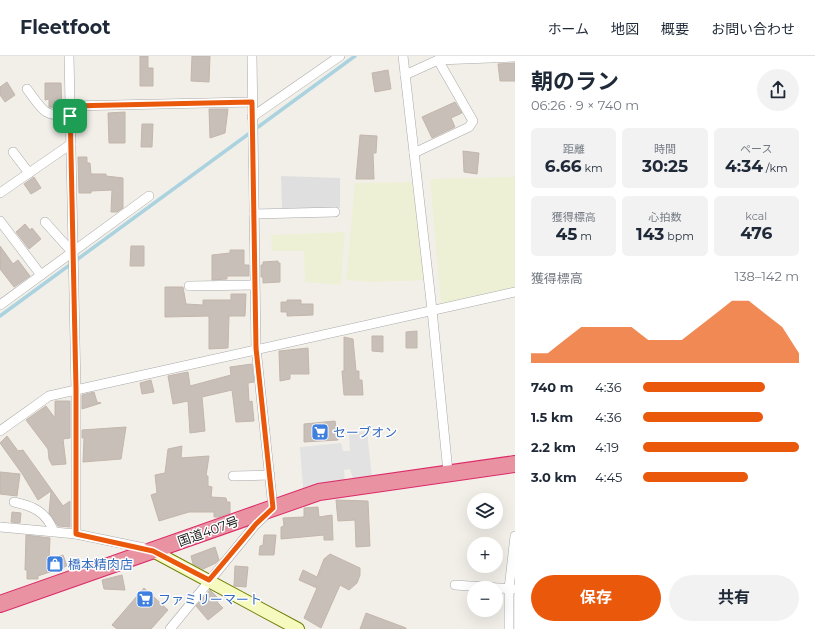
<!DOCTYPE html>
<html lang="ja">
<meta charset="utf-8">
<style>
body{margin:0;font-family:Montserrat,"Noto Sans JP",sans-serif;background:#f2f2f3;color:#1f2937;height:100vh;display:flex;flex-direction:column;font-size:15px;white-space:nowrap}
*{box-sizing:border-box;margin:0}
p{font-size:13px;color:#747a83}
.icon{flex:none;width:22px;height:22px;fill:none;stroke:currentColor;stroke-width:2;stroke-linecap:round;stroke-linejoin:round}
.map{position:relative;flex:1;overflow:hidden}
.details{display:flex;flex-direction:column;background:#fff;width:300px}
.details>*{flex:none}
.controls{position:absolute;left:467px;top:437px;display:grid;gap:8px}
.controls a{display:grid;place-items:center;width:36px;height:36px;border-radius:50%;background:#fff;box-shadow:0 4px 16px #0002;font-size:20px}
.pin{position:absolute;display:grid;place-items:center;width:34px;height:34px;color:#fff;margin:-17px;border-radius:8px;box-shadow:0 2px 6px #0006}
.round{display:grid;place-items:center;flex:none;width:42px;height:42px;border-radius:21px;background:#f2f2f3}
.overview{display:flex;align-items:center;justify-content:space-between;height:68px;padding:0 16px}
h1{font-size:22px;font-weight:700;line-height:30px}
.metrics{display:grid;grid-template-columns:repeat(3,1fr);gap:6px;height:68px;padding:4px 16px}
.metrics div{display:grid;align-content:center;border-radius:6px;background:#f2f2f3;text-align:center}
.metrics b{font-size:17px;font-weight:700}
.metrics small{font-size:11px;font-weight:400}
.metrics p{font-size:11px}
.chart{height:112px;padding:8px 16px}
.chart p{display:flex;justify-content:space-between}
.chart svg{width:100%;height:72px;margin-top:4px;fill:#ea580c;opacity:.7}
.cta{display:flex;gap:8px;margin-top:auto;padding:8px 16px}
.cta a{flex:1;height:46px;border-radius:24px;background:#ea580c;color:#fff;font-size:16px;font-weight:700;line-height:46px;text-align:center}
.cta a+a{background:#f2f2f3;color:#1f2937}
ul{padding:0 16px;list-style:none;font-size:13px}
li{display:grid;grid-template-columns:64px 48px 1fr;align-items:center;height:30px}
li i{height:10px;border-radius:5px;background:#ea580c}
header{display:flex;align-items:center;gap:24px;box-sizing:border-box;height:56px;padding:0 20px;background:#fff;border-bottom:1px solid #e0e1e3}
header strong{font-size:19px}
nav{display:flex;gap:22px;margin-inline-start:auto;font-size:14px}
main{display:flex;flex:1;min-height:0}
.map>svg:first-child{display:block}
</style>
<header>
<strong>Fleetfoot</strong>
<nav><a>ホーム</a><a>地図</a><a>概要</a><a>お問い合わせ</a></nav>
</header>
<main>
<div class="map">
<svg width="515" height="573" viewBox="0 0 515 573">
<rect width="100%" height="100%" fill="#f2efe9"/>
<path fill="#e0dfdf" d="M281,120L340,122V152L282,153Z"/>
<g fill="#eef0d5">
<path d="M515,121V231L441,248L430,123Z"/>
<path d="M412,126L428,224L372,226L346,224L355,127Z"/>
<path d="M345,176L341,229L305,226L304,195H272L271,179Z"/>
</g>
<path fill="#e2e2e2" d="M367,375L372,422L354,425L350,413L344,414L345,426L303,432L300,391L341,387L343,395H350L349,376Z"/>
<g fill="none" stroke-linecap="round" stroke-linejoin="round">
<path stroke="#aad3df" stroke-width="3.5" d="M0,260L355,0"/>
</g>
<g fill="#c7bfb8" stroke="#c4b6ab">
<path d="M140,0H148V12H153V30H140Z"/>
<path d="M192,0H210L209,26L191,25Z"/>
<path d="M515,7V25H500L498,8Z"/>
<path d="M388,14L391,33L375,36L372,17Z"/>
<path d="M7,26L15,39L5,46L0,39V31Z"/>
<path d="M45,27H61L62,52L49,51V43L45,44Z"/>
<path d="M455,46L462,57L451,62L455,71L432,82L422,61Z"/>
<path d="M209,53H228L225,77L210,82Z"/>
<path d="M125,56V87H109L108,57Z"/>
<path d="M142,68H153L152,91H141Z"/>
<path d="M360,79L377,80L376,97H373L374,123H356Z"/>
<path d="M463,95L479,97L477,118L464,116Z"/>
<path d="M78,101H87V107H90L91,118H106V120L123,122V152L117,156H111L112,134L91,135V137H79Z"/>
<path d="M34,121L41,132L31,138L24,128Z"/>
<path d="M25,168L30,174L32,172L41,183L29,193L16,176Z"/>
<path d="M0,190L13,208L18,204L30,220L14,231L0,213Z"/>
<path d="M131,190H144V210H130Z"/>
<path d="M230,194H244V209H249V220H227V223L212,224V199L230,197Z"/>
<path d="M278,205V207H280V226L263,227V221H261V209H263V206Z"/>
<path d="M165,231H183L186,248L203,249V244H231V238H246L245,260H229L228,292L209,293V260L165,261Z"/>
<path d="M287,244H301V248H313V259L287,260V256H281V246H287Z"/>
<path d="M417,275V292H406V276Z"/>
<path d="M372,280H383V296L372,295Z"/>
<path d="M344,281L353,283L356,315H359V324H362L363,339H344L342,315H344Z"/>
<path d="M308,292L309,318H290V323L280,325L279,295Z"/>
<path d="M252,308L254,326L248,327L249,346L252,345L254,365L236,366L232,334L202,341L205,375L190,377L188,345L173,348L168,320L188,316L190,330L231,319L230,311Z"/>
<path d="M151,324L154,336L142,338L140,327Z"/>
<path d="M94,336L97,346L101,347L82,353V339Z"/>
<path d="M55,345H70V382L63,383L66,408L52,409L49,403L48,393L26,364L46,350L55,362Z"/>
<path d="M335,365L338,384L304,386V368Z"/>
<path d="M126,371L121,403L83,406L84,382H82V374Z"/>
<path d="M7,380L18,395L23,394L63,450L70,445V471L58,470L49,457L51,435L38,444L23,419L0,387Z"/>
<path d="M182,390L181,402L209,400L206,420H208V430L212,431L211,441L226,442L227,446H230V457L219,461H214V456H189L159,465L151,439L157,437L155,419L165,417L168,393Z"/>
<path d="M0,416L20,418L17,440L0,438Z"/>
<path d="M336,444L368,445L370,490L356,491L355,464L338,465Z"/>
<path d="M318,451L319,461L332,459L333,484H324V479L281,483V471L284,470L283,462L304,461V452Z"/>
<path d="M12,456L21,457L20,467L11,466Z"/>
<path d="M26,479L50,482L49,504L63,499L67,510L38,520V523H27V514H25Z"/>
<path d="M264,479H276L274,499H259L260,490L263,489Z"/>
<path d="M215,491L219,504L216,507L203,513L193,508L191,500Z"/>
<path d="M330,498L360,512V519L357,527L349,534L340,529L321,572L304,562L317,532L299,524L303,514L317,521L324,503Z"/>
<path d="M235,510L248,511L246,531L234,530Z"/>
<path d="M122,519L125,534L104,533L102,524Z"/>
<path d="M144,532L168,554L151,573H117L112,569Z"/>
<path d="M210,534L220,544L217,546L223,552L208,564L196,550Z"/>
<path d="M366,557L406,572V573H360Z"/>
</g>
<g fill="none" stroke-linecap="round" stroke-linejoin="round">
<g stroke="#a9a9a9" stroke-width="10">
<g id="street">
<path d="M69,0L76,333V478"/>
<path d="M403,0L432,254L448,416"/>
<path d="M405,19L438,4L515,1"/>
<path d="M27,33C43,54 42,60 70,60"/>
<path d="M70,50L251,46"/>
<path d="M252,61L340,0"/>
<path d="M13,96L29,117"/>
<path d="M414,97L469,71L473,65L438,4"/>
<path d="M0,137L71,88"/>
<path d="M254,158L335,156"/>
<path d="M0,165L41,219"/>
<path d="M45,166L72,196"/>
<path d="M189,230L254,229"/>
<path d="M0,249L149,140"/>
<path d="M0,375L49,340L515,236"/>
<path d="M233,420L270,419"/>
<path d="M14,446C33,450 46,456 53,474"/>
<path d="M0,471L76,478L149,493"/>
<path d="M455,529L514,533"/>
<path d="M170,573L256,468L273,452L256,292L252,0"/>
<path d="M509,573V533L515,480"/>
</g>
</g>
<g stroke="#707d05" stroke-width="14">
<path id="secondary" d="M153,495L298,573"/>
</g>
<g stroke="#dc2a67" stroke-width="18">
<path id="highway" d="M0,548L319,436L515,408"/>
</g>
<use href="#street" stroke="#fff" stroke-width="9"/>
<use href="#secondary" stroke="#f7fabf" stroke-width="12"/>
<use href="#highway" stroke="#e892a2" stroke-width="16"/>
</g>
<g fill="none" stroke-linecap="round" stroke-linejoin="round">
<g stroke="#fff" stroke-width="8">
<path id="route" d="M252,46L256,292L273,452L256,468L209,524L153,495L76,478V333L70,50Z"/>
</g>
<use href="#route" stroke="#ea580c" stroke-width="5"/>
</g>
<defs>
<g id="supermarket-square" transform="scale(0.9)"><rect x="-9" y="-9" width="18" height="18" rx="4" fill="#3f7fe0" stroke="#fff"/><path d="M-6-5.5h2.5l.6 2H6L4.5 2H-2.5L-4.4-4H-6ZM-1.5 3.2a1.3 1.3 0 1 0 .1 0ZM3 3.2a1.3 1.3 0 1 0 .1 0Z" fill="#fff"/></g>
<g id="shop-square" transform="scale(0.9)"><rect x="-9" y="-9" width="18" height="18" rx="4" fill="#3f7fe0" stroke="#fff"/><path d="M-5-2.5h2.3a2.7 3.5 0 0 1 5.4 0H5L5.5 6h-11ZM-1.5-2.5h3a1.5 2.3 0 0 0-3 0Z" fill="#fff"/></g>
</defs>
<g fill-rule="evenodd">
<use href="#supermarket-square" x="320" y="376"/>
<use href="#shop-square" x="55" y="508"/>
<use href="#supermarket-square" x="145" y="543"/>
</g>
<g text-anchor="middle" dominant-baseline="central" stroke-width="3" stroke-linejoin="round" paint-order="stroke">
<g font-size="13" fill="#366cbe" stroke="#fff" text-anchor="start">
<text x="333" y="376">セーブオン</text>
<text x="68" y="508">橋本精肉店</text>
<text x="158" y="543">ファミリーマート</text>
</g>
<g font-size="13" fill="#222" stroke="#fff">
<text transform="translate(208 475) rotate(-20)">国道407号</text>
</g>
</g>
</svg>
<div class="controls">
<a><svg class="icon" aria-label="layers" viewBox="0 0 24 24"><path d="M12 4l9 5-9 5-9-5zM3 14l9 5 9-5"/></svg></a>
<a>+</a>
<a>−</a>
</div>
<div class="pin" style="left:70px;top:60px;background:#1e9e55"><svg class="icon" aria-label="arrive" viewBox="0 0 24 24"><path d="M6 21V4h12l-3 4 3 4H6"/></svg></div>
</div>
<section class="details">
<div class="overview"><div><h1>朝のラン</h1><p>06:26 · 9 × 740 m</p></div><a class="round"><svg class="icon" aria-label="share" viewBox="0 0 24 24"><path d="M12 15V3M7 8l5-5 5 5M5 13v7h14v-7"/></svg></a></div>
<div class="metrics">
<div><p>距離</p><b>6.66<small> km</small></b></div>
<div><p>時間</p><b>30:25</b></div>
<div><p>ペース</p><b>4:34<small> /km</small></b></div>
</div>
<div class="metrics">
<div><p>獲得標高</p><b>45<small> m</small></b></div>
<div><p>心拍数</p><b>143<small> bpm</small></b></div>
<div><p>kcal</p><b>476</b></div>
</div>
<div class="chart"><p><span>獲得標高</span>138–142 m</p>
<svg viewBox="0 0 160 44" preserveAspectRatio="none"><path d="M0 44V38L10 38L20 30L30 22L40 22L50 22L60 22L70 30L80 30L90 30L100 22L110 14L120 6L130 6L140 14L150 22L160 38V44z"/></svg>
</div>
<ul>
<li><b>740 m</b>4:36<i style="width:78%"></i></li>
<li><b>1.5 km</b>4:36<i style="width:77%"></i></li>
<li><b>2.2 km</b>4:19<i style="width:100%"></i></li>
<li><b>3.0 km</b>4:45<i style="width:67%"></i></li>
</ul>
<div class="cta"><a>保存</a><a>共有</a></div>
</section>
</main>
